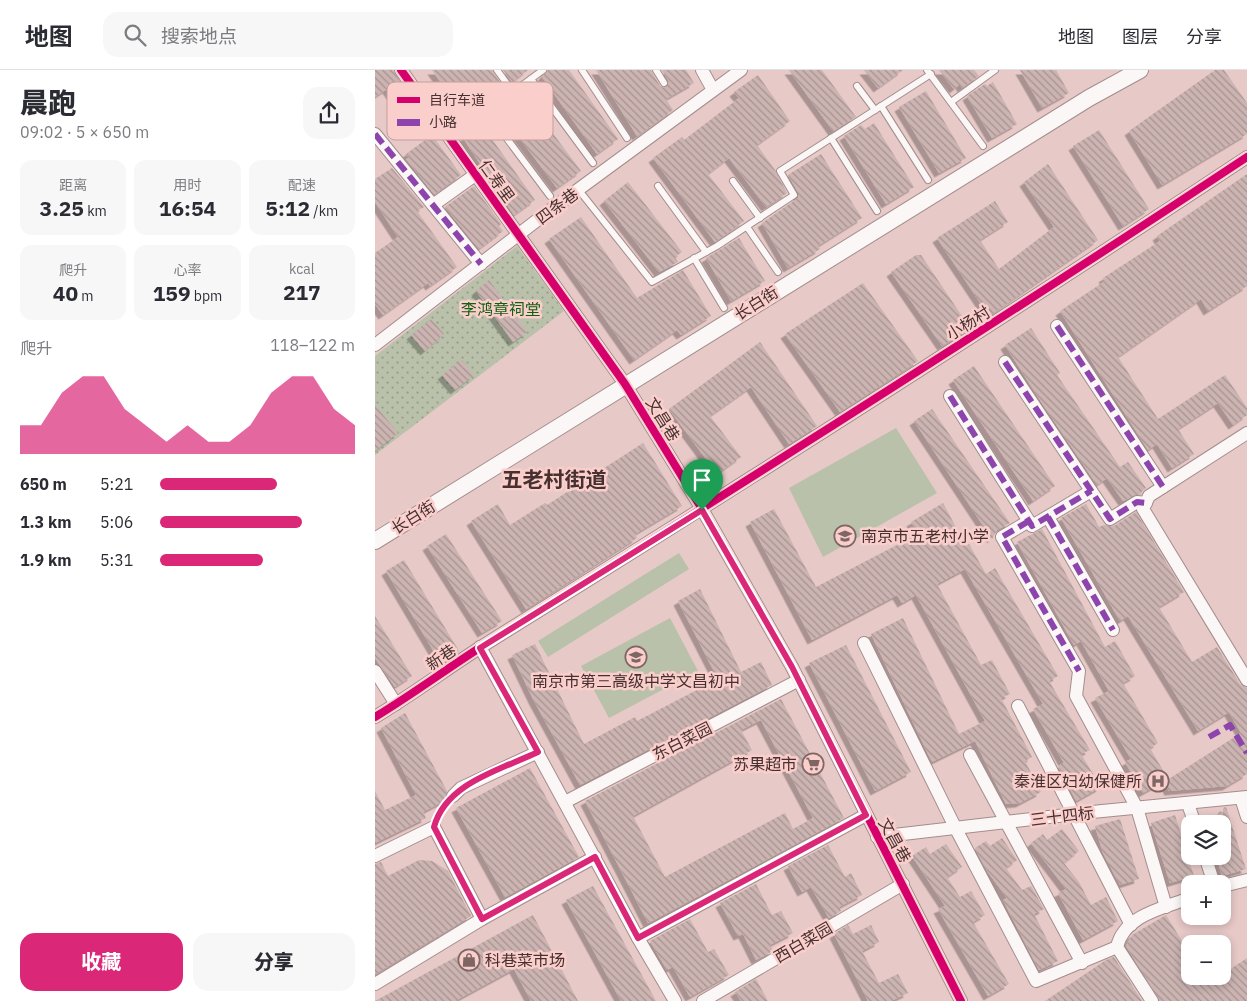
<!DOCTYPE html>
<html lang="zh">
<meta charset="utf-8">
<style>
body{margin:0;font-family:"IBM Plex Sans","Noto Sans SC",sans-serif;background:#f7f7f7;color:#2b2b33;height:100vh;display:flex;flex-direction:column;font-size:19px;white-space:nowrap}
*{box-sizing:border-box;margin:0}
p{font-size:16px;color:#7c7c81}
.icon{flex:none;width:28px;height:28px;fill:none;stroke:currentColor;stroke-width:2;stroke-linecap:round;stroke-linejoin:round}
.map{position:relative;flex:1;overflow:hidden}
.panel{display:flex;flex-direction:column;background:#fff;width:375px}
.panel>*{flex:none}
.controls{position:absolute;left:806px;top:745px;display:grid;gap:10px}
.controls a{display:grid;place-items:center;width:50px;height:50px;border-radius:10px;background:#fff;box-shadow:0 2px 8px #0003;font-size:25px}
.pin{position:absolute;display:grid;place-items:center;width:42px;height:42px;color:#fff;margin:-51px -21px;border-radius:50% 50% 50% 0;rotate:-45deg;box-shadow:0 0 5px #0007}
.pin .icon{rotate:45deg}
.round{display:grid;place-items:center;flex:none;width:52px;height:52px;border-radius:15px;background:#f7f7f7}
.headline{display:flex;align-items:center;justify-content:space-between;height:85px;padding:0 20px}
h1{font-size:28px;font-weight:800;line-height:38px}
.stats{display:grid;grid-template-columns:repeat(3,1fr);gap:8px;height:85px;padding:5px 20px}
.stats div{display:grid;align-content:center;border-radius:12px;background:#f7f7f7;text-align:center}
.stats b{font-size:21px;font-weight:800}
.stats small{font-size:14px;font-weight:400}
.stats p{font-size:14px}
.chart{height:140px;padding:10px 20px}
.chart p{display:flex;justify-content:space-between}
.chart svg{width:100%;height:90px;margin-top:5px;fill:#db2777;opacity:.7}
.button{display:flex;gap:10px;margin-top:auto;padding:10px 20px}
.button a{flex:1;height:58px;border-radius:15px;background:#db2777;color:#fff;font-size:20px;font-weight:800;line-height:58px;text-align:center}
.button a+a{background:#f7f7f7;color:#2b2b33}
ul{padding:0 20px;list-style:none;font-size:16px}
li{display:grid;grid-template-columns:80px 60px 1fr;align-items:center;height:38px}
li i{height:12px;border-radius:6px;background:#db2777}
header{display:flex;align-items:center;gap:30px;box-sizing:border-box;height:70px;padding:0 25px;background:#fff;border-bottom:1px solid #e1e1e2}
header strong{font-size:24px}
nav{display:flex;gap:28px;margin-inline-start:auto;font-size:18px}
.search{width:350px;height:45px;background:#f7f7f7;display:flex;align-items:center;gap:12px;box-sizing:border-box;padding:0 18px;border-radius:15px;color:#7c7c81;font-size:19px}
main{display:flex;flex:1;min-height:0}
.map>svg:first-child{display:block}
</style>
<header>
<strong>地图</strong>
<div class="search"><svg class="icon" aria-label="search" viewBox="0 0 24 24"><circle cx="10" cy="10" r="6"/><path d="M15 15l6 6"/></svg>搜索地点</div>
<nav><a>地图</a><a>图层</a><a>分享</a></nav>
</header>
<main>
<section class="panel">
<div class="headline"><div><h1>晨跑</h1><p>09:02 · 5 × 650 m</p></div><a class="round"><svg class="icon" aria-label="share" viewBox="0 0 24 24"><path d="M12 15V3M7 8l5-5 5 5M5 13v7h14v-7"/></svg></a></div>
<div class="stats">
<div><p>距离</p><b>3.25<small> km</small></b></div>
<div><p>用时</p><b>16:54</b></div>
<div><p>配速</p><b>5:12<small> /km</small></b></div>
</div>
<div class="stats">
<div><p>爬升</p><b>40<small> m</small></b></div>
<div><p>心率</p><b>159<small> bpm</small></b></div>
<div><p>kcal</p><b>217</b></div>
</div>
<div class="chart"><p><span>爬升</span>118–122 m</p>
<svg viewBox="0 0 160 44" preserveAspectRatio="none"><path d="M0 44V30L10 30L20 14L30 6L40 6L50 22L60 30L70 38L80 30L90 38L100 38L110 30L120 14L130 6L140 6L150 22L160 30V44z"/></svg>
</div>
<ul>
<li><b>650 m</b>5:21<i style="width:60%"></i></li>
<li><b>1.3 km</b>5:06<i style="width:73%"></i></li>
<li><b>1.9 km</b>5:31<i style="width:53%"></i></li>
</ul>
<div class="button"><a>收藏</a><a>分享</a></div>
</section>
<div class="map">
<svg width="872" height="931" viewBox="0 0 872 931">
<defs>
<pattern id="park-dots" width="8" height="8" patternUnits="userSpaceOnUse" patternTransform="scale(1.25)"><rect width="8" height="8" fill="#bac1aa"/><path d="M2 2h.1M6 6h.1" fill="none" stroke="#999d8b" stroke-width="1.8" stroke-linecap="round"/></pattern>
<pattern id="building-back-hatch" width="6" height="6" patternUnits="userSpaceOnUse" patternTransform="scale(1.25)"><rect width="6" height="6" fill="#cbb4b2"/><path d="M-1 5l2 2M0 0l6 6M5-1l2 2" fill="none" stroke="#a79391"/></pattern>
<filter id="shadow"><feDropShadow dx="-4.5" dy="4.5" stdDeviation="0" flood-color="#0004"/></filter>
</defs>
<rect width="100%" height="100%" fill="#e7c9c7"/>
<g fill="#bac1aa">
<path d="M521,358L562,423L448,487L414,418Z"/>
<path d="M304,483L314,499L173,587L163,571Z"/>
<path d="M295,548L323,601L234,648L206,596Z"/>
</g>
<path fill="url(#park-dots)" d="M142,176L189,241L0,385V286Z"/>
<g fill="url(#building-back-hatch)" fill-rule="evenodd" filter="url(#shadow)">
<path d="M0,0H18L38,31L26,39L12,19L0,27Z"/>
<path d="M57,0H117L131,21L117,31L115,29L90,47Z"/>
<path d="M128,0H153L139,11L141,14L139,15Z"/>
<path d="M173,0H194L243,69L222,84L167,7Z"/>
<path d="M221,0H276L285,16L289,18L294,12L287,0H311L319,13L291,29L298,40L262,66Z"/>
<path d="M414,0H447L481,47L458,61Z"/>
<path d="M489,0H528L503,18Z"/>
<path d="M564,0H599L604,6L587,18L585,14L579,19Z"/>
<path d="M645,0H681L694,23L667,38Z"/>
<path d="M840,0H849L872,33V64L787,115L754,61Z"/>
<path d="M383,5L415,51L382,75L400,100L412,123L391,137L354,88L333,104L369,151L340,172L278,88L307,67L309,70L364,28L359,22Z"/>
<path d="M618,12L642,54L617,68L592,26L610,14L612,16Z"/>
<path d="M551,21L591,88L564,103L524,37Z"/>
<path d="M147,22L206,101L182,118L123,39Z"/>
<path d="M499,53L539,117L511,134L469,66L486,55L490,59Z"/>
<path d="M107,55L160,130L139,145L88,68Z"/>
<path d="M724,60L774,139L748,156L698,76Z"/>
<path d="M57,65L86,105L59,124L31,89L34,88L31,84Z"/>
<path d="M446,84L487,148L443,176L445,179L413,198L387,153L423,128V122L413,105Z"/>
<path d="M673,94L723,170L614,246L562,168L620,131L633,152L605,170L624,199L679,157L649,112Z"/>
<path d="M17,98L49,137L42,141L82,197L55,216L53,213L8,245L0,234V183L23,167L0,132V109Z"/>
<path d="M872,104V216L833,241L826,229L743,287L783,349L850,305L872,338V345L858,355L843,333L803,359L819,384L797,398L782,374L773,380L685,241L730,211L728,208L785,171L782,166Z"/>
<path d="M253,112L307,182L300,187L303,192L284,202L229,131Z"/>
<path d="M99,116L126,154L124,156L128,161L104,179L70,137Z"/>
<path d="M206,147L262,228L308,200L336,246L306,265L302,260L259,290L174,169Z"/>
<path d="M364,168L390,211L356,231L331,188Z"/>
<path d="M541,185H546L595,258L567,276L516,202Z"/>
<path d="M114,210L152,262L138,272L101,221Z"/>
<path d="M488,213L543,291L465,342L410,264Z"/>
<path d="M56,249L69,264L50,281L36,265Z"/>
<path d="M656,258L685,303L682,305L745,397L753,392L771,418L764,424L748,431L732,408L722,415L665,330L630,275Z"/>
<path d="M385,272L442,356L414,374L376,317L335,346L366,387L342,404L294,339Z"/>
<path d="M87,290L99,305L80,320L67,305Z"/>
<path d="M599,296L680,416L658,431L578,310Z"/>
<path d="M0,335L23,363L0,381Z"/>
<path d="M557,339L635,453L622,460L617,469L539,351Z"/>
<path d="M268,373L307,436L260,464L262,468L151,539L96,451L123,434L135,455L170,433L172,435Z"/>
<path d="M568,433L591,476L594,474L611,504L620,498L683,606L674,611L715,680L706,684L726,717L701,731L683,696L689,693L658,639L668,634L590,499L562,514L606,595L617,590L635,624L626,628L657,687L650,691L666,722L645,733L631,734L600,671L557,692L496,564L528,548L584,664L610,651L541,525L527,533L522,525L437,570L375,452L399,439L441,517L543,464L536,452Z"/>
<path d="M711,434L724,457L729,455L739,456L761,442L809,522L784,537L817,592L842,577L865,614L872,618V704L852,716L794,721L789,712L866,663L854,642L823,661L753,546L745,551L686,448Z"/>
<path d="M667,459L730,577L740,571L760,606L748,613L783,673L775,678L793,709L768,723L750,692L756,689L720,628L734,621L706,571L699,575L642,472Z"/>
<path d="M71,464L127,551L107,563L52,476Z"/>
<path d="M29,490L84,581L65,592L11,501Z"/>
<path d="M325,519L366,602L386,592L397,615L205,715L158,629L137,585L160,574L209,674L260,647L262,651L343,609L303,531Z"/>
<path d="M0,546L37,606L20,617L0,588Z"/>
<path d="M471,575L536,702L500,721L434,593Z"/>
<path d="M406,629L469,748L273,853L210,731ZM386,650L438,748L418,759L410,743L290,807L258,746L377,680L366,660Z"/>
<path d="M30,643L72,721L71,730L48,742L51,748L0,773V721L10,740L41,725L6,658Z"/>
<path d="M155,698L204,787L130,827L81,738Z"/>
<path d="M851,737L871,799L847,806L841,786H848V754H828L827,749L848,743V738Z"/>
<path d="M800,745L819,806L795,813L776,753Z"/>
<path d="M745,749L764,809L745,815L728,783L720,756Z"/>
<path d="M687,759L704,781L689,793L704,812L716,835L731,827L743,851L708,870L683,823L691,819L656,773L668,764L672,770Z"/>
<path d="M627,768L642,790L631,798L647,820L656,816L669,839L659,844L683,891L664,900L628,830L632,828L612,801L600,778L611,771L615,776Z"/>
<path d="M571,774L587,797L572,807L585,827L596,821L610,845L598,852L634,914L613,926L563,839L570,836L537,786L551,777L555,784Z"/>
<path d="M453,775L470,807L476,803L487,825L464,837L466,841L454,848L436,817L427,822L413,796Z"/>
<path d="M44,790L57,791L73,801L96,846L0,904V794L6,792L13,806Z"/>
<path d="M381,814L397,845L406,841L418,863L395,875L398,881L381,890L368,864L363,866L345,833Z"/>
<path d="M218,816L281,931H246L191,830Z"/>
<path d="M158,845L203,931H156L139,899L80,931H0Z"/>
<path d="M791,845L815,884V906H829L833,913L848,906V904L872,888V931H785L751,876L757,865Z"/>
<path d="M315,849L333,882L339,879L354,905L315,927L298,897L292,900L275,871Z"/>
<path d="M473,855L478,864L496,855L504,872L487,881L504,913L523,904L533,923L516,931H493L459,864Z"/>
<path d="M739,887L767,931H670L731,890Z"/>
<path d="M381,909L393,931H366L360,922Z"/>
</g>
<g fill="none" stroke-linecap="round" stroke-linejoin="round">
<g stroke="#a38d8c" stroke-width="8">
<g id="service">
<path d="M122,0L138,22"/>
<path d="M207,0L252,68"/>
<path d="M281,0L289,13"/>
<path d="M552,0L608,76"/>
<path d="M156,9L218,93"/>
<path d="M482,16L500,40"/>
<path d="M576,32L620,0"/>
<path d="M506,36L553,110"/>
<path d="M112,42L175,126"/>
<path d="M456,68L502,141"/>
<path d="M74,69L168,0"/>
<path d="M358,111L385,148"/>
<path d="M283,116L331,182"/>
<path d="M203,119L277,212L342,176L419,125L405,101L556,4"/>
<path d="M372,157L403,202"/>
<path d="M319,188L349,238"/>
</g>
</g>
<g stroke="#a38d8c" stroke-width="14">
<g id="minor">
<path d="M26,0L250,314L327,439L417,597L586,931"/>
<path d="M327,0L338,20"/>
<path d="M0,64L106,194"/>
<path d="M58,135L100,105"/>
<path d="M682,256L788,417"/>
<path d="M0,275L174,141L366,0"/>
<path d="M630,292L735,449L762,432L771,433"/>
<path d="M575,326L657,456L716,421"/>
<path d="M872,363L774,426L768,439L872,610"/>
<path d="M673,447L738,560"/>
<path d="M654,451L627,467L704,601L701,626L762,738L791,837"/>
<path d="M489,573L581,759L661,911L742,877L777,931"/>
<path d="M105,577L263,868L300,931"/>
<path d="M0,601L21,634"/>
<path d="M643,636L756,855"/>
<path d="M0,647C40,623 78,594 117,570C371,412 623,252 872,87"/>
<path d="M595,685L707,893"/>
<path d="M78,726L86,718L163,682"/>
<path d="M866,728L872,747"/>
<path d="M190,732L424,610"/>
<path d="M813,734L820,754"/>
<path d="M502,767L717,742L872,727"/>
<path d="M0,786L59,757L107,849"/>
<path d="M830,786L839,814"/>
<path d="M848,816L872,810"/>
<path d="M263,868L491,745"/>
<path d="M742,877C749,845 789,838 815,828"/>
<path d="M0,914L107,849L220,787"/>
<path d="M328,931L528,814"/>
</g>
</g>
<g stroke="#a38d8c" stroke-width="18">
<path id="tertiary" d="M0,471L714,28L765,0"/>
</g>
<path stroke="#e0d7d6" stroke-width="2.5" stroke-dasharray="4 4" stroke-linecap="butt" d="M63,744L70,734"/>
<use href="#service" stroke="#fbf7f7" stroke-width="6"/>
<use href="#minor" stroke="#fbf7f7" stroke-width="12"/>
<use href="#tertiary" stroke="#fbf7f7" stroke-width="16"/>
<g stroke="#8e44ad" stroke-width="6" stroke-dasharray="12 6" stroke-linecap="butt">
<path d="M0,64L106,194"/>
<path d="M682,256L788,417"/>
<path d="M630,292L735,449L762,432L771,433"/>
<path d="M575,326L657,456L716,421"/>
<path d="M673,447L738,560"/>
<path d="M654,451L627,467L704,601"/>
<path d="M834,667L855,655L872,683"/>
</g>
<g stroke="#facecb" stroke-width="11">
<g id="cycleway">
<path d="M26,0L250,314L327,439L417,597L586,931"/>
<path d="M0,647C40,623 78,594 117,570C371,412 623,252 872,87"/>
</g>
</g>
<use href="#cycleway" stroke="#d6006c" stroke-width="8"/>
</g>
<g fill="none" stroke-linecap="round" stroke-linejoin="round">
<g stroke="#fff" stroke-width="10">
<path id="route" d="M327,440L417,597L491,745L263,868L220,787L107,849L59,757C71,713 125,700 163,682L105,578Z"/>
</g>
<use href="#route" stroke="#db2777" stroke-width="6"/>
</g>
<defs>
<g id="school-ring" transform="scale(1.125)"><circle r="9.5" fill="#facecb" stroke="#7e6665" stroke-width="1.5"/><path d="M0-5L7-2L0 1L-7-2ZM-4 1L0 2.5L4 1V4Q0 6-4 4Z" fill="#7e6665"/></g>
<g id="supermarket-ring" transform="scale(1.125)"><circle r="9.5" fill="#facecb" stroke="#7e6665" stroke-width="1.5"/><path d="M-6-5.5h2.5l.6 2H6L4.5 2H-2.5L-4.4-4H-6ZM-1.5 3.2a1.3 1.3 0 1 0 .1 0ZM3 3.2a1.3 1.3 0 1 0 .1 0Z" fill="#7e6665"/></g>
<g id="hospital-ring" transform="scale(1.125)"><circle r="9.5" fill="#facecb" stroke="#7e6665" stroke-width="1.5"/><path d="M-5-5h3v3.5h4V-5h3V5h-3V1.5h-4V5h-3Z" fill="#7e6665"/></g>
<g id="shop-ring" transform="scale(1.125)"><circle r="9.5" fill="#facecb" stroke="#7e6665" stroke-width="1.5"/><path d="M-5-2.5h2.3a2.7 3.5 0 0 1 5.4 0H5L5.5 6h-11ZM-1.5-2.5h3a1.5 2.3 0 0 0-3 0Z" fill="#7e6665"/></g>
</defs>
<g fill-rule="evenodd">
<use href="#school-ring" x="470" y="466"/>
<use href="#school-ring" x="261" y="587"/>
<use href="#supermarket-ring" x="438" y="694"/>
<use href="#hospital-ring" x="783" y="711"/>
<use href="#shop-ring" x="94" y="890"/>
</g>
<g text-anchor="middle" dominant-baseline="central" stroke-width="5" stroke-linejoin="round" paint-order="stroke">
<g font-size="16" fill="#463130" stroke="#facecb">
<text transform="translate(122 111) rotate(54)">仁寿里</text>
<text transform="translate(182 136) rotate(-37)">四条巷</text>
<text transform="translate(381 233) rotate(-32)">长白街</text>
<text transform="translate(593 253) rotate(-32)">小杨村</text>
<text transform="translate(288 349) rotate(58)">文昌巷</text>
<text transform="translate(38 447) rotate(-32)">长白街</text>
<text transform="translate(66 587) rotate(-34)">新巷</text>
<text transform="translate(307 671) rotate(-27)">东白菜园</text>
<text transform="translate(687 746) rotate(-7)">三十四标</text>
<text transform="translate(520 770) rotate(61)">文昌巷</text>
<text transform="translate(428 872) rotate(-30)">西白菜园</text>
</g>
<g font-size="16" fill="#115f13" stroke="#facecb">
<text x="126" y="239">李鸿章祠堂</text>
</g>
<g font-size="16" fill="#463130" stroke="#facecb" text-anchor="start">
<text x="486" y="466">南京市五老村小学</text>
<text x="261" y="611" text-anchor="middle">南京市第三高级中学文昌初中</text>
<text x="422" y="694" text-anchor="end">苏果超市</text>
<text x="767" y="711" text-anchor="end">秦淮区妇幼保健所</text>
<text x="110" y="890">科巷菜市场</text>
</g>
<g font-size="21" font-weight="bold" fill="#463130" stroke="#facecb">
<text x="179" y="409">五老村街道</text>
</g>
</g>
<rect x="12" y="12" width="166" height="58" rx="8" fill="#facecb" stroke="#c49f9c" stroke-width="1"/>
<rect x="22" y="27" width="23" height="6" fill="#d6006c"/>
<rect x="22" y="49" width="23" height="7" fill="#8e44ad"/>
<g font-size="14" fill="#463130">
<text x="54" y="35">自行车道</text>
<text x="54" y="57">小路</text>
</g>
</svg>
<div class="controls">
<a><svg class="icon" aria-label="layers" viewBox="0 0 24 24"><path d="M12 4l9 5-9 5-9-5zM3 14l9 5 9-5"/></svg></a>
<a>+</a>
<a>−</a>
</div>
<div class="pin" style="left:327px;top:440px;background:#1e9e55"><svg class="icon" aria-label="arrive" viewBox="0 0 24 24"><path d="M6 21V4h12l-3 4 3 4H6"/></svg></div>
</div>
</main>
